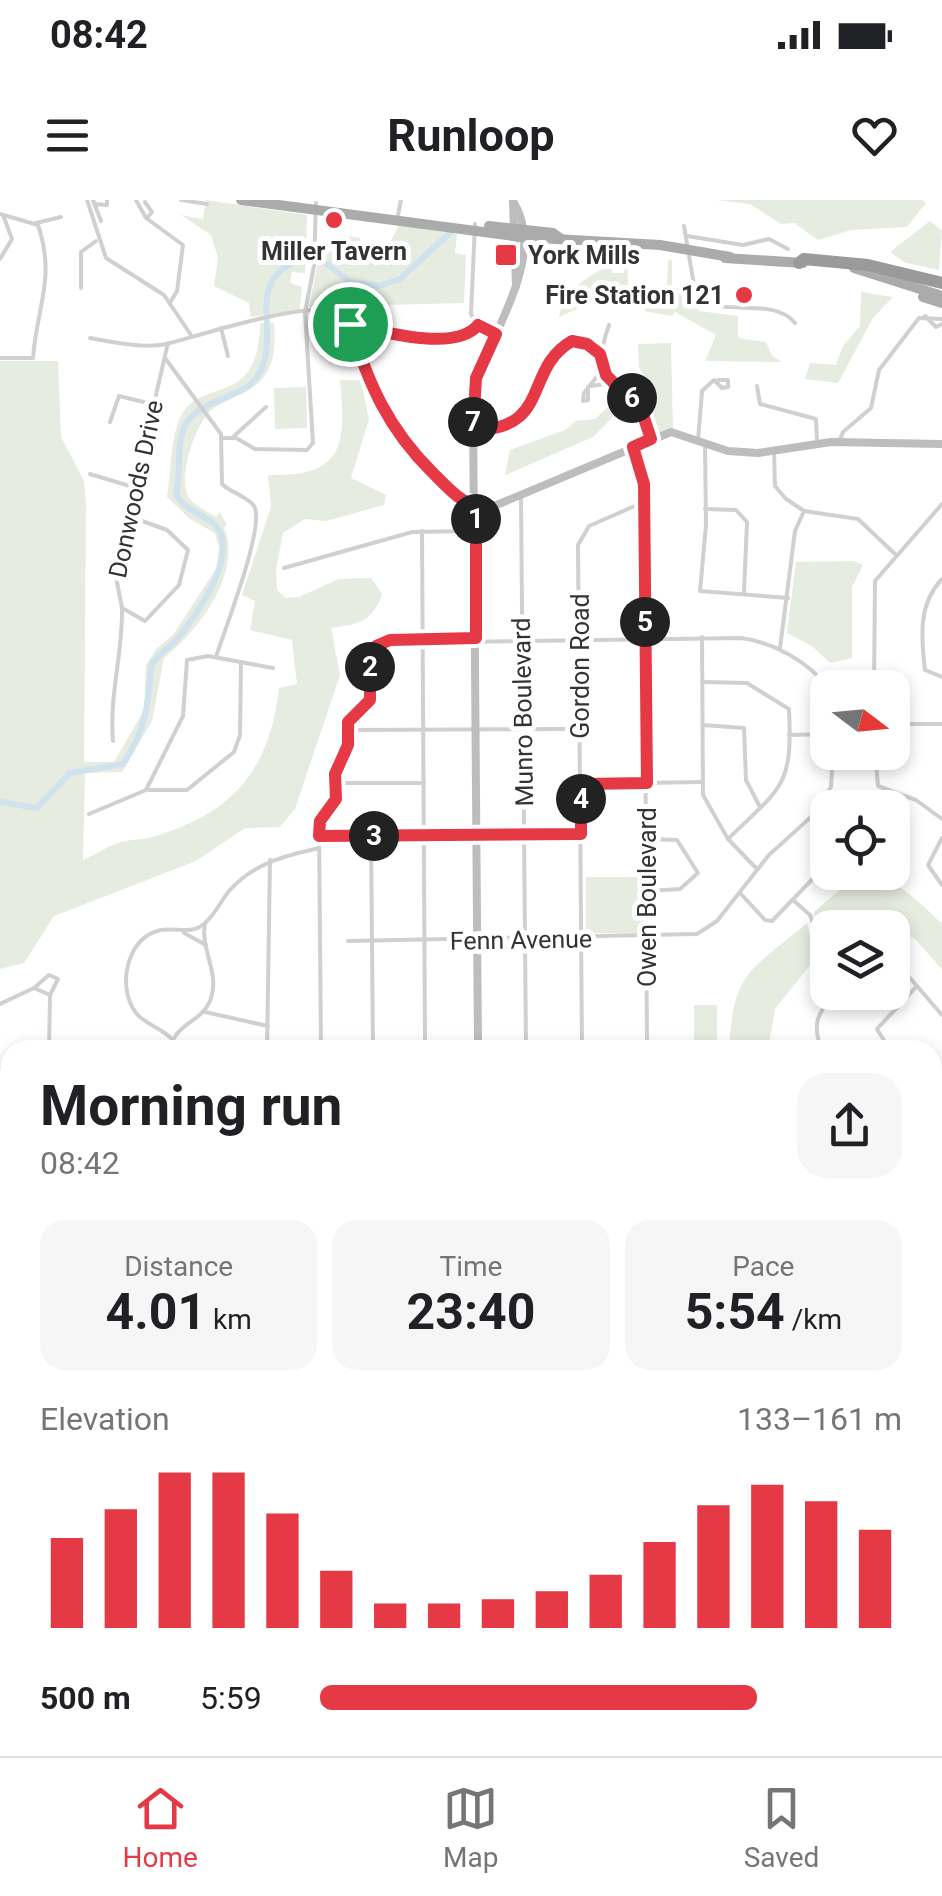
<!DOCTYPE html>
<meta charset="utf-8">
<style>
body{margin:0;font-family:Roboto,sans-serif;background:#f6f6f6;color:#202124;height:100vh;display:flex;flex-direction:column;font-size:38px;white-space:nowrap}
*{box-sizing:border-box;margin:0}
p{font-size:32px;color:#757577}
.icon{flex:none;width:55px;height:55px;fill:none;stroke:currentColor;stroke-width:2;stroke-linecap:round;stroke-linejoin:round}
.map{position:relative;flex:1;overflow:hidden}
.sheet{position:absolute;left:0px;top:840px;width:942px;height:718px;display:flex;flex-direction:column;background:#fff;border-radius:30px 30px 0 0;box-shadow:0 5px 15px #0003}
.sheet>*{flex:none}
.needle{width:65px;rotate:106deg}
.tools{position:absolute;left:810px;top:470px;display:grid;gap:20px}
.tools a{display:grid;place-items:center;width:100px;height:100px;border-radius:20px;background:#fff;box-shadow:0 5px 15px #0003;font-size:50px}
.pin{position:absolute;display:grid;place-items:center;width:85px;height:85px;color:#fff;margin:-42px;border:5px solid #fff;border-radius:50%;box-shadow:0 2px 10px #0007}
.km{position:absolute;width:50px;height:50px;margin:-25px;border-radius:50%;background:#222;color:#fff;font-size:28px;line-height:50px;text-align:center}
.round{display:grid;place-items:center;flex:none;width:105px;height:105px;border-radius:30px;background:#f6f6f6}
.summary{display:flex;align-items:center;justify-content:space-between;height:170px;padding:0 40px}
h1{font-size:55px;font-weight:700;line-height:75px}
.stats{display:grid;grid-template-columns:repeat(3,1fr);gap:15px;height:170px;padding:10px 40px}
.stats div{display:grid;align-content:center;border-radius:25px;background:#f6f6f6;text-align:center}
.stats b{font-size:50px;font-weight:700}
.stats small{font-size:28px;font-weight:400}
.stats p{font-size:28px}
.chart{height:280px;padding:20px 40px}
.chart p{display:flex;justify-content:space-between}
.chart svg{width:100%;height:180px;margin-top:10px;stroke:#e63946;stroke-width:6}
ul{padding:0 40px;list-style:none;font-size:32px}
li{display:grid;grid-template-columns:160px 120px 1fr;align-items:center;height:75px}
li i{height:25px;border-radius:12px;background:#e63946}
.status{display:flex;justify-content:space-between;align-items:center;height:70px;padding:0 50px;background:#fff;direction:ltr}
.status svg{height:28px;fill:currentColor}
header{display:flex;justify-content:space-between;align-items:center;height:130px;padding:0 40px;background:#fff;font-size:45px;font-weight:700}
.menu{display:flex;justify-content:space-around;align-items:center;height:140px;border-top:2px solid #e0e0e0;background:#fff;font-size:28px;color:#757577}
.menu a{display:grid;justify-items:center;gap:5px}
.menu .on{color:#e63946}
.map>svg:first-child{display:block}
</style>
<div class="status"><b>08:42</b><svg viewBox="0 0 49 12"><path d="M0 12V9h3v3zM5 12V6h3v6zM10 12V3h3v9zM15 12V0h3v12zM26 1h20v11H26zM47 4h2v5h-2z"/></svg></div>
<header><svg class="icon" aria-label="menu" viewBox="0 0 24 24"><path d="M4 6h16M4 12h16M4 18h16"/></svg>Runloop<svg class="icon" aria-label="heart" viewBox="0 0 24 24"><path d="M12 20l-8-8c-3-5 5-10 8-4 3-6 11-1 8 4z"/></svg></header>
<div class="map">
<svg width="942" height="1556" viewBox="0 0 942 1556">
<rect width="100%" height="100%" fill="#fff"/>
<g fill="#e6ecdf">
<path d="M206,0L307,15L305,73L292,72L290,83L302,87L300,109L251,117L249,103L214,86L218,58L211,35L181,15L203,19Z"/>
<path d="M717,0H923L926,3L907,27L851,30L818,40L794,23L781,24L750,4Z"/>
<path d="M930,21L942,31L939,70L906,63L890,52Z"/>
<path d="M399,25L457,34L455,53L466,55L464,103L309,107L320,51L340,52L343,35L360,38L361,47L386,51Z"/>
<path d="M605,53L620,54L619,60L613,61L612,73H624L627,55L628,88L647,92L667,86L668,60H672V88L683,89L699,111L738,116V138L766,142L772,156L782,162L705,161L716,135L675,112L672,116L644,111L645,107C604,96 597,100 559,117C564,94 582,79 603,69Z"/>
<path d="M861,92L893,97L873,118L838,183L805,179L810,163L836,165L843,146L860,126Z"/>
<path d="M260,123H274C275,141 276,159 265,175C252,194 232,196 214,208C196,220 175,282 190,299C196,306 208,312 216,317L220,312L227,325L224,328C243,372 198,431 164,458L152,521L122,572L85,573L83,660C94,656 106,647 118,643C130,639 143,640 156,636C235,612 270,568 279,488L297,484L292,440L250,430L255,401L242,395L271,307L268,275C344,277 346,246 340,180H361L369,219L351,278L386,295L384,305L326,321L305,319L283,333L276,369L277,390L285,398L299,397L339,379L371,378L382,394C373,422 358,424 331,428L340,475L295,609L280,627L245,628L196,661L54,716L24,763L0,769V161H58L61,237L84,281L86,304L84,562H114L144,510L146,465L157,448L173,435L216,369L219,348L215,333L190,319L167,297C171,274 170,240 180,218C200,175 259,211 260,123Z"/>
<path d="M671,143L673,230L655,236L652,194L639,167L638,144Z"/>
<path d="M306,187L307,228L275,229L274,188Z"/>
<path d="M618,198L625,205L593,237L505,275L510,250L565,230L576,221L595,219Z"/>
<path d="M853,361L863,365L852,387V458L830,463L812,446L787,433L796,362Z"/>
<path d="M859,673C892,673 919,702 942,724V769L915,739L873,716L853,727L828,728L826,755L814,712Z"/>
<rect x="586" y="677" width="58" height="56"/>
<path d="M807,723L815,759L775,809L768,850H729C733,771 750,771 807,723Z"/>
<rect x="694" y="805" width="23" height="45"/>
<path d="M10,1210V1414L0,1412V1219L9,1218Z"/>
</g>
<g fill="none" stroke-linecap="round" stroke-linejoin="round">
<g stroke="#cfe2ee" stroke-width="2.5">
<path d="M0,1236L10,1228"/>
<path d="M932,1521L942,1510"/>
<path d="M921,1548L923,1556"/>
</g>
<path stroke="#cfe2ee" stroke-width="6" d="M0,602L37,608L70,573L123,564C145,532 149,503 151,466C158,453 169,449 178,438C196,416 233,362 221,334C213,314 184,314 176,293C182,272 175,243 186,224C202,196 247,201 261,170C281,125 241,79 305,58L323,61L350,82L379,86L400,79L454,29"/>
<g stroke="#d0d0d0" stroke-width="4">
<path d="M87,0L106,58L164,95L191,135"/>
<path d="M93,0L101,21"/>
<path d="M136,0L146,18L183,45L177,91L171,101"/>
<path d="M181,0L207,4"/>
<path d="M145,2L152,12L147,18"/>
<path d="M94,4L107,5V0"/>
<path d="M0,14L38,25C56,79 37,105 33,158H0"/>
<path d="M397,20L401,0"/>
<path d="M36,23L61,17"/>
<path d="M475,24L471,114L476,124L496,134"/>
<path d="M684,26L696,97C722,118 774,96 795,123"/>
<path d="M687,36L743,45L769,39L788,49"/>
<path d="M0,59L12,39L3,15"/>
<path d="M81,88V52L96,41"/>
<path d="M925,116L936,127L942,124"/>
<path d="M350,123C380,132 456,153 478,125"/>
<path d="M609,125C592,172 608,170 635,201C644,212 646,226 651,239"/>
<path d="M221,128L228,156"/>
<path d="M90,138C112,142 144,149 167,144C201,135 309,99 340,113C358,122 361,165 369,183C389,232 428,276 471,306"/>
<path d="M165,158L221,234L222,284C231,293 247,296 254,306C266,325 224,431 216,457"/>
<path d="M591,186L611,183"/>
<path d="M757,186L760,204L816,219L817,241"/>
<path d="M588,187V200L583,201L584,193L603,169"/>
<path d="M110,222L119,196L152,204"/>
<path d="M473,231C546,229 526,182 566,144L580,141L601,158"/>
<path d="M233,237L266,207"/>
<path d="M222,238H236L255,249L307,250L313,243L305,112L314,66L316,3"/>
<path d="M698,241L702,191L714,180L722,188L728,187V180H718"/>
<path d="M839,242L843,232L871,208L879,170L919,118L942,119"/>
<path d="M705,244L706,325L700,391L788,398"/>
<path d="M633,247L644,284L647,850"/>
<path d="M774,252L775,286L786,299L804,311L858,319L895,354"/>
<path d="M90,274L133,287"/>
<path d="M521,298L526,850"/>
<path d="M705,309L736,310L747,322L744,392"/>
<path d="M131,317L167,330L188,350L179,385L145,421L122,408L115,372L168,143"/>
<path d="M422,331L425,842L428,846H478"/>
<path d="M284,368L412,332L474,331"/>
<path d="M942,379C918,404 921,437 925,470L942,477"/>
<path d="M702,437L703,595L728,639L757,669"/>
<path d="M780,448L795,331L804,311"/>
<path d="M702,482L747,483L789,509C793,588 781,587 728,639"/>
<path d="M832,488L846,479L874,477"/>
<path d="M874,488L875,381L942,304"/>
<path d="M892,524H942"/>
<path d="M703,525L744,528L746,580L760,607"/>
<path d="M348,530L578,529"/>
<path d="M789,535L828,534"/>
<path d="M113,541C109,495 123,453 122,408"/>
<path d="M875,552L878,586L916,600L942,619"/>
<path d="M336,583H424"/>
<path d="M582,584L702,582"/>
<path d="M149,590H187L234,552L240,535L241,462"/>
<path d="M89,614L146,590L183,516L187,460L208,456L273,468"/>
<path d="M319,636L579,634"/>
<path d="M371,636L373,850"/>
<path d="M942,638L928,665L942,685"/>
<path d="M648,639L677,640L698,673L680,689L649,691"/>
<path d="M740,693L765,720L772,721L828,663"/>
<path d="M793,700L810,715L828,763"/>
<path d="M184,733L206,745"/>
<path d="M348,741L697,734L717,721L769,655L812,616L831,587L833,552"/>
<path d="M892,767L910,778L942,815"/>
<path d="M34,788L49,775L58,779L50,795L49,850"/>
<path d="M0,804L34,788L50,795"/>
<path d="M205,812L268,826"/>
<path d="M173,840C181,823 202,820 210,801C221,774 200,750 205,724"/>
<path d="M321,847H390"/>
<path d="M172,850L173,840C162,828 146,825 136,813C116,787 127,736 161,730C177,727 193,736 206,722C215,714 221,701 229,691C254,663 284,656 319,648"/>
<path d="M267,850L270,660"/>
<path d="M321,850L319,625L336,599L335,574L348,545V523L371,500L372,454L381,443L741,438C773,442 809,462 828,488"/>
<path d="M582,850L578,345L589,326L644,302"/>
<path d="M822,850C811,824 818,813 835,792"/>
<path d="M890,850L877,829L917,786"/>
<path d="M932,922L942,926"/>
<path d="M932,1159H942"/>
<path d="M932,1310H942"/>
<path d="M232,1548V1556"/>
<path d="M273,1548L278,1556"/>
<path d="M376,1548L378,1556"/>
<path d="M429,1548L469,1550L473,1556"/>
<path d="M544,1548V1556"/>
<path d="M589,1548V1556"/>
<path d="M835,1548L836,1556"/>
<path d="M105,1556V1548"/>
<path d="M147,1556V1548"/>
<path d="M189,1556V1548"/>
</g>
<g stroke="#bdbdbd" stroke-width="8">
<path d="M513,0L516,86"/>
<path d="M476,306L487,309L671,232L728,251L758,253L831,242L942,244"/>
<path d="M478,850L473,206C478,142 552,64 513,1"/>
<path d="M0,870L10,872"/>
<path d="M932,1000L942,1001"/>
<path d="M0,1419H10"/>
<path d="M325,1548L328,1556"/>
<path d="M509,1548V1556"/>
</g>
<g stroke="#ababab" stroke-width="10">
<path d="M241,0L521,37L660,45L730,57"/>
<path d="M489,26L553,33L560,38"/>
<path d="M725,58L803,63"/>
<path d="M854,68L942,96"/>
<path d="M923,97L942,103"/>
</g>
<path stroke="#9a9a9a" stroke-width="12" d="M799,63L804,59L868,65L942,83"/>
</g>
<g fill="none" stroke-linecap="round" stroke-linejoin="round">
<g stroke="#fff" stroke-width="20">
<path id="route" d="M350,124C380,131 455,153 478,125L496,134L476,178L473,230C552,230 523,169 572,141L587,144L600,154L606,175L642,212L651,239L633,247L644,284L647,583L581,584V634L319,636L320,621L336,599L335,574L348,545V522L370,500V463L376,446L390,440L476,438V306C460,302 445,285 433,273C388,229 368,183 350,124Z"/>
</g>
<use href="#route" stroke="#e63946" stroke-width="12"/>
</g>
<g fill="#e63946" stroke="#fff" stroke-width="4">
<circle cx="334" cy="20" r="10"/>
<rect x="494" y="43" width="24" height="24" rx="5"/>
<circle cx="744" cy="95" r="10"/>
</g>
<g text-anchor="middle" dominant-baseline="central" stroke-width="10" stroke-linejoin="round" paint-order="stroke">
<g font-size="25" font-weight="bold" fill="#333" stroke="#fff">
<text x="334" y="51">Miller Tavern</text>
<text x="528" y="55" text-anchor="start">York Mills</text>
<text x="724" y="95" text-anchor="end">Fire Station 121</text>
</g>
<g font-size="25" fill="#333" stroke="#fff">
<text transform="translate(136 289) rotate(-78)">Donwoods Drive</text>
<text transform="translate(580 466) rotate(-90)">Gordon Road</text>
<text transform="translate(523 512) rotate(-91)">Munro Boulevard</text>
<text transform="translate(647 697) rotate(-90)">Owen Boulevard</text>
<text transform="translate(521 740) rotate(-1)">Fenn Avenue</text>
</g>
</g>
</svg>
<div class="tools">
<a><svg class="needle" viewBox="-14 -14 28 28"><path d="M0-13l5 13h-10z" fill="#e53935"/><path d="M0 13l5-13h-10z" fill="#757577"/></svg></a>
<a><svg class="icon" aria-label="locate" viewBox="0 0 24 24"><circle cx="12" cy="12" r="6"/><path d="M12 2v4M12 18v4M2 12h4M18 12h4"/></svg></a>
<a><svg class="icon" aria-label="layers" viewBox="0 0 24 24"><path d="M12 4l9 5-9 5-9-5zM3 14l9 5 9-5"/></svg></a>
</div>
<div class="pin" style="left:350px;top:124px;background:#1e9e55"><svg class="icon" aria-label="arrive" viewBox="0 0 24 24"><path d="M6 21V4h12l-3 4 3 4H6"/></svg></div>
<b class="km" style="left:476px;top:319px">1</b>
<b class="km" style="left:370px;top:467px">2</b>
<b class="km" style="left:374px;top:636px">3</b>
<b class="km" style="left:581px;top:599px">4</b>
<b class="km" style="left:645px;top:422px">5</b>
<b class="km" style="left:632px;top:198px">6</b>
<b class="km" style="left:473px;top:222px">7</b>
<section class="sheet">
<div class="summary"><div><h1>Morning run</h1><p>08:42</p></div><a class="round"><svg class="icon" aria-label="share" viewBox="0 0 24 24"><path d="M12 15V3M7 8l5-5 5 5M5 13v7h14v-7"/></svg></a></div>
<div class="stats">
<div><p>Distance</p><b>4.01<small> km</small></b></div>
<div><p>Time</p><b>23:40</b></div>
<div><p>Pace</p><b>5:54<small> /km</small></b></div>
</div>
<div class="chart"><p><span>Elevation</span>133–161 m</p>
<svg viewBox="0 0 160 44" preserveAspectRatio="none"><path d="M5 44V22M15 44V15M25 44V6M35 44V6M45 44V16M55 44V30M65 44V38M75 44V38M85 44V37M95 44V35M105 44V31M115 44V23M125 44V14M135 44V9M145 44V13M155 44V20"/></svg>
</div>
<ul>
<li><b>500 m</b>5:59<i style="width:75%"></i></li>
</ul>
</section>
</div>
<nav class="menu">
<a class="on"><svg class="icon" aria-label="home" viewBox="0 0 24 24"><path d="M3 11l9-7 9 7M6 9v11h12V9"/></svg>Home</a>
<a><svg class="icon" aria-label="map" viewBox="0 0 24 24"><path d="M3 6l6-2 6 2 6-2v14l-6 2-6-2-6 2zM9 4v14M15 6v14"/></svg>Map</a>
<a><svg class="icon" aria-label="saved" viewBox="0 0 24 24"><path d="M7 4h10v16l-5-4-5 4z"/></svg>Saved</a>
</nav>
